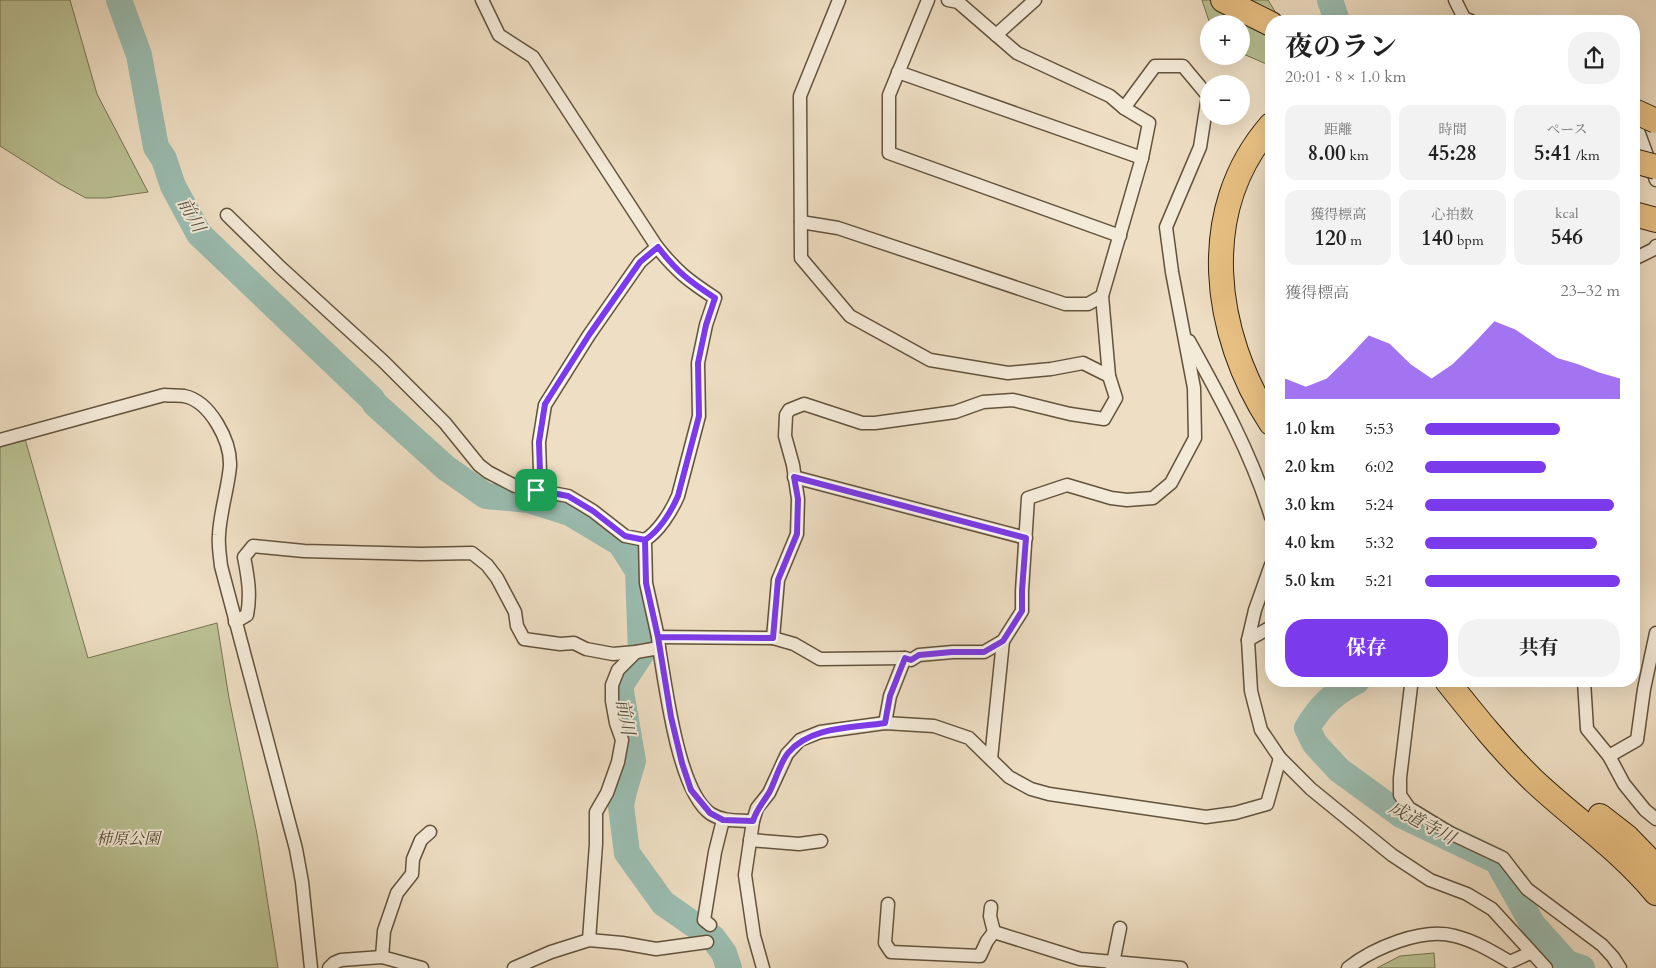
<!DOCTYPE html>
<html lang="ja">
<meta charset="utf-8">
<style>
body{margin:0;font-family:Cardo,"Noto Serif JP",serif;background:#f2f2f2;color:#222;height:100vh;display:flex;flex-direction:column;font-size:19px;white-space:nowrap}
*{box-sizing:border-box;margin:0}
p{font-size:16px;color:#767676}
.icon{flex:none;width:28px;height:28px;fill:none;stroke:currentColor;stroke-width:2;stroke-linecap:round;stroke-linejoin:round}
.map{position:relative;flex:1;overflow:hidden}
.sheet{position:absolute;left:1265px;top:15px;width:375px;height:672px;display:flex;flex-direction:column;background:#fff;border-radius:20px;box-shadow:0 5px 20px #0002}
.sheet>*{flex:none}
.controls{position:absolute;left:1200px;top:15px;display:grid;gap:10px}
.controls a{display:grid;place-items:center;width:50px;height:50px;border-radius:50%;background:#fff;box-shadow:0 5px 20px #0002;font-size:25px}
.pin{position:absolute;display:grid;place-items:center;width:42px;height:42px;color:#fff;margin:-21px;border-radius:10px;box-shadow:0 2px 8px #0006}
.round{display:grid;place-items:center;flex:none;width:52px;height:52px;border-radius:20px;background:#f2f2f2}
.headline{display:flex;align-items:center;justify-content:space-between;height:85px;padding:0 20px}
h1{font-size:28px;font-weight:700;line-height:38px}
.stats{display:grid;grid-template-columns:repeat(3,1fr);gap:8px;height:85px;padding:5px 20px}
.stats div{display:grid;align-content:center;border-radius:12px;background:#f2f2f2;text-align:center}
.stats b{font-size:21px;font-weight:700}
.stats small{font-size:14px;font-weight:400}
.stats p{font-size:14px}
.chart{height:140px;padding:10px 20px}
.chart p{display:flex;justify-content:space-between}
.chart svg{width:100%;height:90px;margin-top:5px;fill:#7c3aed;opacity:.7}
.primary-button{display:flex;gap:10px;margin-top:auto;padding:10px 20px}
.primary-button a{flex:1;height:58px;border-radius:20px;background:#7c3aed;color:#fff;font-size:20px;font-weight:700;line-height:58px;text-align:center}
.primary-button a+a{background:#f2f2f2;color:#222}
ul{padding:0 20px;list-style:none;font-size:16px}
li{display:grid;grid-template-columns:80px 60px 1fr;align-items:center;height:38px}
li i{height:12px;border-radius:6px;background:#7c3aed}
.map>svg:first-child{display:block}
</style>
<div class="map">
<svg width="1656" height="968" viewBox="0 0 1656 968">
<rect width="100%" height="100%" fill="#eedec3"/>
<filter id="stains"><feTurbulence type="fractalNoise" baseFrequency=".004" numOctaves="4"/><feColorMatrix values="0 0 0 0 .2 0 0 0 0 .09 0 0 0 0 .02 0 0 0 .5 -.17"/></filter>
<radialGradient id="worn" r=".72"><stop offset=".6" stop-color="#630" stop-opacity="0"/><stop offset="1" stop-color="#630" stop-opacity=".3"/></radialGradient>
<g fill="#bac193" stroke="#777352">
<path d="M0,0H70L97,94L148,192L106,198H86L60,184L0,146Z"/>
<path d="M1202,0H1268L1281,21H1271V66L1241,53V24H1210Z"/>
<path d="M25,439L88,658L217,623L229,698L257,834L278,968H0V446Z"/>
<path d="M1434,953L1435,968H1377L1400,956Z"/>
</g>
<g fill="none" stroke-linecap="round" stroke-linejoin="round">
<g stroke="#9abcb0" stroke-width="26">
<path d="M119,0L139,55L156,147L164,159L173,186L199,234L372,399"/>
<path d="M1330,0L1337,21"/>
<path d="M375,404L446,468L486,496L529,500L570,513L620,543L638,571L641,654L620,686L633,761L624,791L621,806L627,853L663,903L713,938L724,953L729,968"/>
<path d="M1357,681C1334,693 1320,706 1307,728L1315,744L1339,770L1401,815L1497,861L1533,925L1567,963L1582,968"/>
</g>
<g stroke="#62533d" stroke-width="15">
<g id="street">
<path d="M928,0L889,95V153L1120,236"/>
<path d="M1455,0L1464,18L1471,21"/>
<path d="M996,35L1035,0"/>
<path d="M898,72L1142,158"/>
<path d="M1653,116L1637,128L1656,180"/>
<path d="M227,215L280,267L384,362L445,423L479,465L488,472L515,486L568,496L593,511L625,536L645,540C659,531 671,512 678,496L699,416L698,363L706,325L715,298C689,281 677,272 657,247L533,57L499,35L482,0"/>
<path d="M801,222L838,228L1065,304H1088L1102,296L1142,158L1149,123L1124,108L1110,96L1017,53L958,2L948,0"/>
<path d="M1634,259L1654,249L1656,246"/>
<path d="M1102,296L1109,376"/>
<path d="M1189,341C1220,397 1252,455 1271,517"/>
<path d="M0,440L164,395C171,396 178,395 184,396C210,401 231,441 230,466C228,489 220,512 219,535C218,545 220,556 221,566L296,849L302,882L311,968"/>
<path d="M794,477L1026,538"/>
<path d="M536,490L540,472L539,442L545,405L589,335L640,262L657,247"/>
<path d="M645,540L646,583L658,637L659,648C666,687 678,792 711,814C724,822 738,820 753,821"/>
<path d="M1271,565L1255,610L1248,640L1251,691L1261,730L1280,758L1311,789L1392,855L1430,880L1467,894L1492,909L1546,968"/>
<path d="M235,622L247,615C251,595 248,577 244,557L253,546L304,551L421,554L472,553L487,565L497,578L515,612L517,626L524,639L560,644L574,643L586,649L613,654L636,652L659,648"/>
<path d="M658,637L773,638L778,580L797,534L798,499L793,465L785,436L786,415L789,410L804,404L862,423H875L955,412L983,402L1013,400L1070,414L1104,419L1116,398L1109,376L1083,363L1051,369L1008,373L930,360L850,316L801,258L800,96L839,0"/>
<path d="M773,638L794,644L820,659L905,658"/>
<path d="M1248,640L1271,627"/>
<path d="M1413,681L1411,686L1400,778V795L1409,808L1450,833L1503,858L1527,889L1602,945L1613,957L1620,968"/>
<path d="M1584,681L1587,729L1609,756L1624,784L1645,810L1656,819"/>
<path d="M885,723L890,696L905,658L911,660L919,655L953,652H984L1003,641L1022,611V591L1028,498L1067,485L1111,498L1127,500L1153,498L1171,483L1195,438L1194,388L1172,272L1166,227L1200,147L1208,96L1183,66H1155L1124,108"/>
<path d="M1609,756L1637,740L1644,689L1656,633"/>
<path d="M991,759L1003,641"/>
<path d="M750,840L799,844L821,841"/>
<path d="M888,904L885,943L891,952L980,956L987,941L994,932"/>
<path d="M991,907L990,916L994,932"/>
<path d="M710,925L704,920L715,852L723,820"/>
<path d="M994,932L1080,959L1181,968"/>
<path d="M589,940L596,844V812L607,793L618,762L622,740L616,723L612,701V685L618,670L636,652"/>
<path d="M382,957L384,931L397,893L412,874L413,859L421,840L430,832"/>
<path d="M329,968L334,963L341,960L382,957L422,968"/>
<path d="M514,968L551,952L589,940L622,943L656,949L707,942"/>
<path d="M763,968L754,936L745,875L753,821L757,808L769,793L787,754L800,740L820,732L885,723L934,726L969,738L1009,777L1031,789L1049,794L1206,817L1235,813L1267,804L1280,758"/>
<path d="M1112,968L1120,928"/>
<path d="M1348,968C1373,948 1423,927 1455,936C1475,941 1493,952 1510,962L1530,953"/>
</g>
</g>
<g stroke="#342510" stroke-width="26">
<g id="highway">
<path d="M1223,0L1271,24"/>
<path d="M1271,125C1196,211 1213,334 1271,423"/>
<path d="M1634,214L1656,220"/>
<path d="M1447,681C1474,715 1501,749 1532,779C1573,818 1620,849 1656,893"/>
<path d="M1600,816L1627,837L1653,864"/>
</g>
</g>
<use href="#street" stroke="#f4ead8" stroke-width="12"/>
<use href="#highway" stroke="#e7bf82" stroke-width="24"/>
<g stroke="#342510" stroke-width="26" stroke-linecap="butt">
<g id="highway-bridge">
<path d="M1634,111L1656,121"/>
<path d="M1634,161L1656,167"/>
</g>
</g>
<use href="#highway-bridge" stroke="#e7bf82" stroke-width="24"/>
</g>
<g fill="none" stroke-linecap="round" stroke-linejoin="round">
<g stroke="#fff" stroke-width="10">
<path id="route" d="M536,490L568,496L593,511L625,536L645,540L646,583L658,637L671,717L682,763L691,790L710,813L723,820L753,821C757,808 764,802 770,791C776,779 780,763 788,753C810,726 853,728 885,723L890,696L905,658L911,660L919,655L952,652H984L1003,641L1022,611V590L1026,538L794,477L798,499L797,534L778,580L773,638L658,637L646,583L645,540C659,531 671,512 678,496L699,416L698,363L706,325L715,298C689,281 677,272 658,247L640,262L589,335L545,404L539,442L540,472L536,490"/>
</g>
<use href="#route" stroke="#7c3aed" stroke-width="6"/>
</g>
<g text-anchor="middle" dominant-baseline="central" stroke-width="4" stroke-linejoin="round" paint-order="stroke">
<g font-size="16" font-style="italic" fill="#564c31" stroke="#f4ead8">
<text x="128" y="839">柿原公園</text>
</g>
<g font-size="18" font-style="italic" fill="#535240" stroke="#f4ead8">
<text transform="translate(191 215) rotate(61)">前川</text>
<text transform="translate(625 717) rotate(80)">前川</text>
<text transform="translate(1422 823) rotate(28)">成道寺川</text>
</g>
</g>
<rect width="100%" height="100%" filter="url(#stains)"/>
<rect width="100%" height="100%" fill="url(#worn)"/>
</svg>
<div class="controls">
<a>+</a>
<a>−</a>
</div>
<div class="pin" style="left:536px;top:490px;background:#1e9e55"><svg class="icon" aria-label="arrive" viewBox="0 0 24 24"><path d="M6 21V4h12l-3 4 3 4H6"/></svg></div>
<section class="sheet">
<div class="headline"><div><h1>夜のラン</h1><p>20:01 · 8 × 1.0 km</p></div><a class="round"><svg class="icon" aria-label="share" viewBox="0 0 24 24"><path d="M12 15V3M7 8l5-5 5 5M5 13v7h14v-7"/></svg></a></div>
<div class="stats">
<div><p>距離</p><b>8.00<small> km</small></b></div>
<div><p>時間</p><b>45:28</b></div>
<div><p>ペース</p><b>5:41<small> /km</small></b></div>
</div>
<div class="stats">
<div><p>獲得標高</p><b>120<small> m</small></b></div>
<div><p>心拍数</p><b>140<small> bpm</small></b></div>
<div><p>kcal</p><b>546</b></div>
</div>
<div class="chart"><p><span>獲得標高</span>23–32 m</p>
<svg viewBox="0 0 160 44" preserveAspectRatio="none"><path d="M0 44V34L10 38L20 34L30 24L40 13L50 17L60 27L70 34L80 27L90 17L100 6L110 10L120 17L130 24L140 27L150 31L160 34V44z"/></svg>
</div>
<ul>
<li><b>1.0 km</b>5:53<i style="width:69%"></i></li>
<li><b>2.0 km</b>6:02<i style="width:62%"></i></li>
<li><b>3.0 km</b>5:24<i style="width:97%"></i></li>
<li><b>4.0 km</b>5:32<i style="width:88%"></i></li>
<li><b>5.0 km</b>5:21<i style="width:100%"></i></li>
</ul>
<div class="primary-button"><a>保存</a><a>共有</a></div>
</section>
</div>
